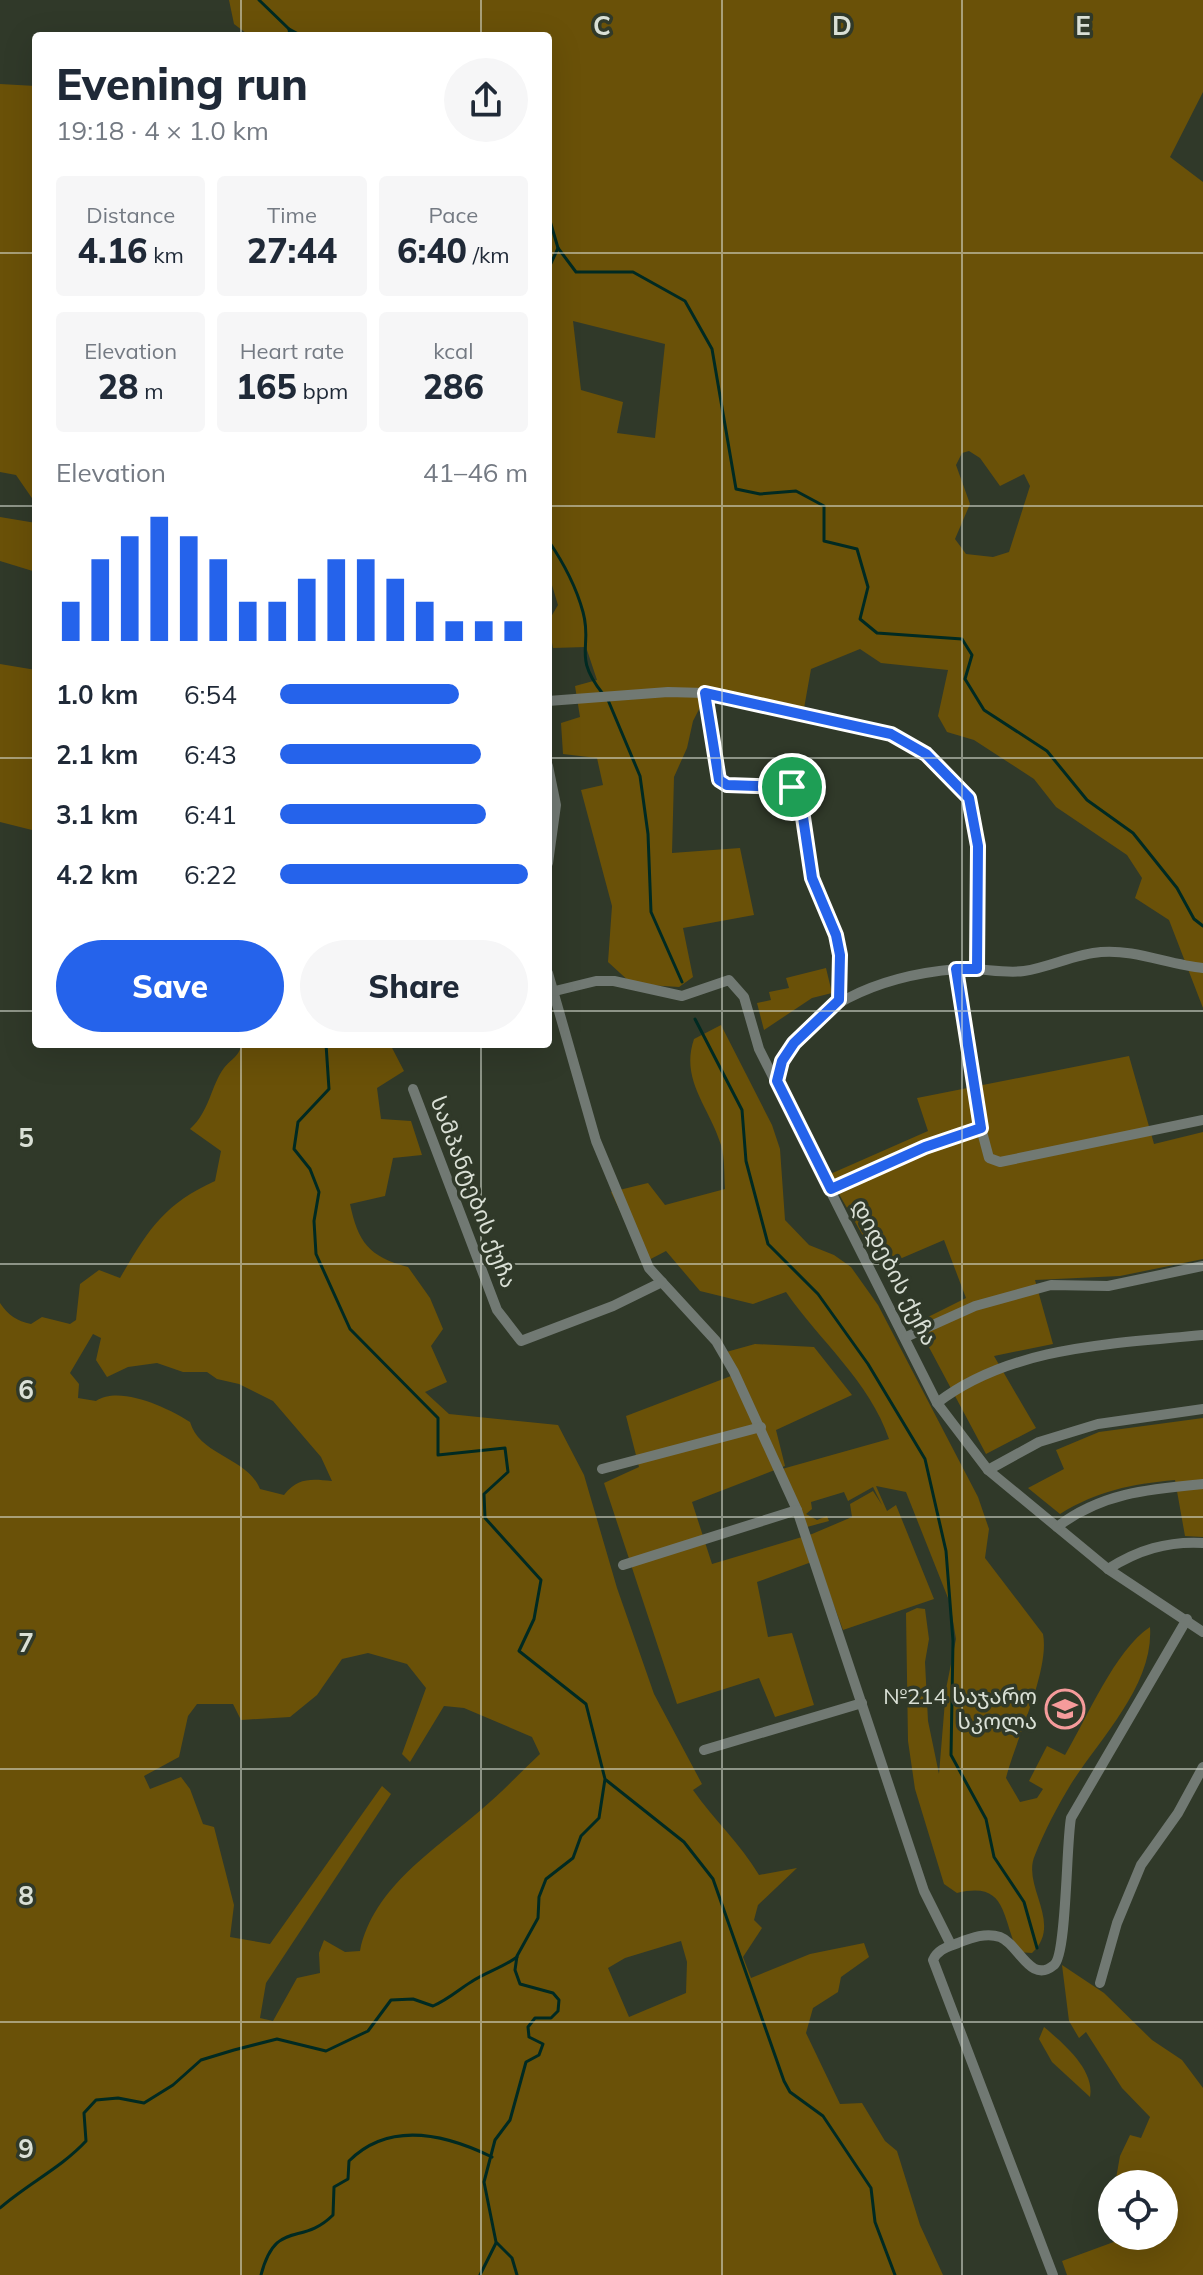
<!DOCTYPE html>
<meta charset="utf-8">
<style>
body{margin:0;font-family:Mulish,"Noto Sans Georgian",sans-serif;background:#f6f6f7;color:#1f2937;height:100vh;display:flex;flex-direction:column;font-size:30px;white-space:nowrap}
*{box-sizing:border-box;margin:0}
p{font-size:26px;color:#747a83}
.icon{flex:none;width:44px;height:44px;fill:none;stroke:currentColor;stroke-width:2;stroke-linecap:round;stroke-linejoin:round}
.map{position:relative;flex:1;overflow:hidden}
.panel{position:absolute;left:32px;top:32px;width:520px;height:1016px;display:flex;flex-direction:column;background:#fff;border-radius:8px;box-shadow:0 8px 32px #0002}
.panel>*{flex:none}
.tools{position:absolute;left:1098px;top:2170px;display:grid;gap:16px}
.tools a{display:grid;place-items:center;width:80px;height:80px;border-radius:50%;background:#fff;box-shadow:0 8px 32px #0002;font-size:40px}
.pin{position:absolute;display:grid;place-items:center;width:68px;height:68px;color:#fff;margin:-34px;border:4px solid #fff;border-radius:50%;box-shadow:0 2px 8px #0007}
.round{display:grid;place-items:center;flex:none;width:84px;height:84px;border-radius:42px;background:#f6f6f7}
.head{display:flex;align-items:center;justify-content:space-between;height:136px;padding:0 24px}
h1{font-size:44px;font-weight:800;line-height:60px}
.figures{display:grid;grid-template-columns:repeat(3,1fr);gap:12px;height:136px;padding:8px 24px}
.figures div{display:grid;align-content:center;border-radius:8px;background:#f6f6f7;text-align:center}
.figures b{font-size:34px;font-weight:800}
.figures small{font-size:22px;font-weight:400}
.figures p{font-size:22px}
.chart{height:224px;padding:16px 24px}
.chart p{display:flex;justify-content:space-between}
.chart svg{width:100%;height:144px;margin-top:8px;stroke:#2563eb;stroke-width:6}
.button{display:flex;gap:16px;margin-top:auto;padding:16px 24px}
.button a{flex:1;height:92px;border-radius:48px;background:#2563eb;color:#fff;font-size:32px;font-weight:800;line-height:92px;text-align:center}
.button a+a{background:#f6f6f7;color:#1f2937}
ul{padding:0 24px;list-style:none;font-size:26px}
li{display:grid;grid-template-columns:128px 96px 1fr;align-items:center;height:60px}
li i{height:20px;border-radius:10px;background:#2563eb}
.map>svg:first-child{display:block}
</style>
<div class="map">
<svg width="1203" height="2275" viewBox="0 0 1203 2275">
<rect width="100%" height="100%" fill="#303929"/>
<g fill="#6a5108" fill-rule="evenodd">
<path d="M229,0H1203V92L1170,157L1203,182V1008L1169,920L1135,898L1142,878L1127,855L1056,807L1034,779L974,740L947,732L938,716L948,670L881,663L860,649L811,669L803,714L737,694L709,690L693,721L687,748L674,777L672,853L740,848L754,915L683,928L693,977L679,987L632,984L608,962L612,906L581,790L603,785L597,758L563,754L561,723L580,717L575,686L597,680L586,647L553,648L548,622L558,605L548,572V36H250L234,24ZM573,321L665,344L655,438L617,433L623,402L581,390ZM969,451L980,458L1000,486L1024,474L1030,486L1009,552L993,557L966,554L955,539L970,504L956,465L962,453Z"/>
<path d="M0,84L36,86V504L16,475L0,472Z"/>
<path d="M0,517L36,523V572L0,561Z"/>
<path d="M0,664L36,670V831L0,822Z"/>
<path d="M826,968L832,993L812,998L764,1030L757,1003L771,1000L769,992L789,988L786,978Z"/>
<path d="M721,1025L772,1125L780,1149L785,1220L809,1245L834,1255L851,1267L878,1305L978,1497L989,1529L985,1558L1043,1634C1050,1670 1016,1739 1006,1778L1020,1802L1037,1798L1043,1789L1029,1781L1047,1746L1065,1755C1087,1718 1115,1650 1150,1627C1154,1685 1100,1738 1071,1784C1058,1805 1044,1832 1035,1855C1021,1886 1064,1923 1032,1953L1018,1952C1001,1915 1007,1881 957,1893L944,1884L915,1789L908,1741L906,1613L917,1608L925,1609L929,1639L925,1662L928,1721L939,1774L946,1689L956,1639L950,1603L906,1492L876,1486L887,1511L896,1505L934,1599L843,1630L817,1560L757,1582L768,1637L792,1633L814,1705L775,1717L759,1678L677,1704L604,1483L639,1467L626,1416L731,1376L719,1354L755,1344L814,1347L852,1395L776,1430L785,1466L692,1502L712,1564L812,1534L852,1517L850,1504L873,1491L882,1505L873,1487L848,1501L844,1492L811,1502L812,1509L806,1514L817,1520L827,1516L829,1521L807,1527L782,1469L889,1439C870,1382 819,1340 786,1292L753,1304L700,1291L666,1251L645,1262L611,1192L648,1183L665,1205L725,1189C724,1175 725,1158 721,1145C709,1106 680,1080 694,1039Z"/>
<path d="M242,1044H390L404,1071L377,1088L381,1119L411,1121L422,1155L393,1158L385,1196L350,1204C358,1242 369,1257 408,1267L430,1298L443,1329L431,1346L447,1382L425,1392L449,1414L558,1425L584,1475L617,1588L654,1694L702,1784L693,1790C714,1820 740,1843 759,1875L797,1868L758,1905L754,1920L762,1928L743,1957L751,1978L810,1954L864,1943L869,1957L841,1977L838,1992L813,2008L806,2033L840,2104L862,2103L885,2141L897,2151L920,2225L943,2275H0V1303C8,1315 17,1321 31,1324L42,1317L70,1324L76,1320L80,1284L99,1270L120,1278C148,1230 164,1204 215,1181L221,1151L190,1129C210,1111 211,1085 224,1068C232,1058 238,1058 242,1044ZM93,1334L101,1338L96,1360L107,1377L128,1367L157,1363L183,1372H207L217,1379L239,1384L273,1401L321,1457L332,1481C312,1479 298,1477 284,1495L260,1489C247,1457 200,1456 190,1422C168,1408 120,1385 96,1401L78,1398L79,1384L70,1373ZM368,1653L407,1664L426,1688L402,1754L410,1762L444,1706L464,1708L532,1737L540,1754C521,1772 502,1792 482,1809C436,1849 373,1887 360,1951L345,1952L324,1940L319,1953L320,1973L297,1978L273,2021L260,2018L266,1983L391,1794L382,1786L270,1944L230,1937L234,1905L214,1827L203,1824L190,1789L181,1777L150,1789L144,1776L179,1757L188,1716L197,1704H233L241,1720L290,1717L317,1695L342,1659ZM681,1941L687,1962L686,1993L629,2017L608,1968L625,1958Z"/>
<path d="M1129,1056L1154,1144L1203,1132V1259L1120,1276L1035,1280L1053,1344L994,1356L1036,1428L986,1454L916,1323L966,1298L944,1240L881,1267L828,1175L928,1131L917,1098Z"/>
<path d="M1203,1418V1537L1185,1536L1175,1480C1131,1484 1097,1491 1060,1514L1028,1488L1064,1469L1056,1450L1099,1432Z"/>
<path d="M1062,1965L1104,1993L1152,2040L1182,2060L1203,2088V2275H1067L1062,2261L1130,2236H1164V2184H1115L1120,2156L1130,2135L1141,2138L1150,2117L1122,2088L1086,2032L1079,2038L1069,2021Z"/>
<path d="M1044,2027C1063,2043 1095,2070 1090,2097L1052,2062L1039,2039Z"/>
</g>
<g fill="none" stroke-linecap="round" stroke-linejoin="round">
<g stroke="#002a22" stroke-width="3">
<path d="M259,0L289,29L290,36"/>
<path d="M289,29L302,36"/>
<path d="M548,214L558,248L576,272H633L685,301L712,349L736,489L760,494L796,491L824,506V541L857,549L868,587L860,619L877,633L962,639L972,655L965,679L984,710L1047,751L1087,800L1133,833L1177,888L1194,919L1203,926"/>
<path d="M548,270L558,248"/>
<path d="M548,540C563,562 576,586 583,612C593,648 572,655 603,694"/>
<path d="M608,700L640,776L648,834L651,912L682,982"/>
<path d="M695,1019L742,1110L746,1161L768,1244L818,1294L868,1364L925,1459L946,1551L953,1641L951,1755L986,1819L994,1857L1024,1902L1037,1948"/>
<path d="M326,1044L329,1089L298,1122L294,1149L310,1169L319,1192L314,1221L316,1254L350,1329L438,1418V1455L505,1448L508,1472L484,1494L485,1518L541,1580L534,1619L519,1651L586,1704L605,1779L599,1818L581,1836L573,1858L546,1879L539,1897L538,1918L517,1956L515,1970L520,1984L553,1993L559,2000L558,2011L551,2018H535L528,2027L529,2037L543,2044L539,2055L526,2062L510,2120L495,2140L484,2182L496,2242L512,2258L517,2275"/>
<path d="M606,1780L684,1842L713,1879L784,2081L790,2092L823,2116L871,2188L875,2222L895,2275"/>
<path d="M0,2208C27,2184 61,2168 86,2141L84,2113L96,2100L118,2098L144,2103L173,2085L201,2060L234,2050L277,2039L326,2051L368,2031L391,2000L413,1999L433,2006C449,1999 458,1990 471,1982C486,1972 502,1968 517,1957"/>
<path d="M261,2275C276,2218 301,2247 333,2215L334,2187L348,2179L349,2161C390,2120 447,2135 492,2157"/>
<path d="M480,2275L496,2243"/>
</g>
<g stroke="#717973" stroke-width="10">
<path d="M705,693L719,780L727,785L792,787L800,797L812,878L836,935L840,955L839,1000"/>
<path d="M548,701L668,692L705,693L891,734L926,754L969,798L978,846L977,969"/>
<path d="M548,766L556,805L548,863"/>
<path d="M956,969L981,1128L989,1158L1000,1162L1203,1120"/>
<path d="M548,973L596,1141L649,1268L716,1341L734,1372L797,1510L924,1891L951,1945"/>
<path d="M555,991L596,981H614L682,996L729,980L744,997L759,1049L937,1403L988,1470L1108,1569L1203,1632"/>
<path d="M777,1081C796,1004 886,975 957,969C979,967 1002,974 1024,971C1050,967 1075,954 1101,952C1134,949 1170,965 1203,968"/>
<path d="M413,1089L497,1310L521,1341L613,1306L662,1282"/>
<path d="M831,1189L925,1147L981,1128"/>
<path d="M906,1337L975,1306L1051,1285L1108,1286L1203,1266"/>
<path d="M937,1403C1011,1346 1112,1344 1203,1335"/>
<path d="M602,1469L761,1427"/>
<path d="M988,1470L1039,1442L1098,1424L1203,1409"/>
<path d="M1057,1527C1101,1493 1149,1489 1203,1484"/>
<path d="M623,1565L797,1510"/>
<path d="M1108,1569C1138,1550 1167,1541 1203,1543"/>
<path d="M704,1750L862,1703"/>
<path d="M1100,1983L1117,1923L1141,1865L1178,1813L1203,1767"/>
<path d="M1053,2275L933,1960C938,1949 948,1947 958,1943C971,1938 986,1932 1000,1937C1019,1944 1030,1985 1054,1965C1067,1955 1066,1844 1071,1818L1187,1619"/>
</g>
</g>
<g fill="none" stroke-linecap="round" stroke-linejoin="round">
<g stroke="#fff" stroke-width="16">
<path id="route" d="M705,693L891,734L926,754L969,798L978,846L977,969H956L981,1128L925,1147L831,1189L777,1081L782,1061L794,1043L839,1000L840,955L836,935L812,878L800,797L792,787L727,785L719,780Z"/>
</g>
<use href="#route" stroke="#2563eb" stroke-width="10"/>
</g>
<path fill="none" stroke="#dae0d6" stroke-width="2" stroke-opacity="0.55" d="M241,0V36M481,0V36M722,0V2275M962,0V2275M0,253H36M548,253H1203M0,506H36M548,506H1203M0,758H36M548,758H1203M0,1011H36M548,1011H1203M241,1044V2275M481,1044V2275M0,1264H1203M0,1517H1203M0,1769H1203M0,2022H1203"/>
<defs>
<g id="school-ring" transform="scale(2)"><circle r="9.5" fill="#303929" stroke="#f59b9b" stroke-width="1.5"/><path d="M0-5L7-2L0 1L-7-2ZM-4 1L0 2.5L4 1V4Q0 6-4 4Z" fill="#f59b9b"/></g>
</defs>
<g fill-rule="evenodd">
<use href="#school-ring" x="1065" y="1709"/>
</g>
<g text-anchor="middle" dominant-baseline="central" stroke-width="7" stroke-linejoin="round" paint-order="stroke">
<g font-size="22" fill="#dae0d6" stroke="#303929">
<text transform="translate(474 1192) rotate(69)">სამპანტების ქუჩა</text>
<text transform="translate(895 1272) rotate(63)">დიდების ქუჩა</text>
</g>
<g font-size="22" fill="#dae0d6" stroke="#303929" text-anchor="end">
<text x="1037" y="1696">№214 საჯარო<tspan x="1037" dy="25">სკოლა</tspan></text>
</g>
</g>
<g font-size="26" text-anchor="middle" font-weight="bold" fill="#dae0d6" stroke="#303929" stroke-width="7" stroke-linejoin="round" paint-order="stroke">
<text x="602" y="35">C</text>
<text x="842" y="35">D</text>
<text x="1083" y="35">E</text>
<text x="26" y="1147">5</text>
<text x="26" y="1399">6</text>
<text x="26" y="1652">7</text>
<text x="26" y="1905">8</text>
<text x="26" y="2158">9</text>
</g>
</svg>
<div class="tools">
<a><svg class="icon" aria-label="locate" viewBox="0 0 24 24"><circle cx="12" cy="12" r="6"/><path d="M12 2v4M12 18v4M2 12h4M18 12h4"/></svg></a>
</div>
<div class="pin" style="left:792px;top:787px;background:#1e9e55"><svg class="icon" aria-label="arrive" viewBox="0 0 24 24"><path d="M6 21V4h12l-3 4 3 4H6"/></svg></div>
<section class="panel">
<div class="head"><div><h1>Evening run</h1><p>19:18 · 4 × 1.0 km</p></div><a class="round"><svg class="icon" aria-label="share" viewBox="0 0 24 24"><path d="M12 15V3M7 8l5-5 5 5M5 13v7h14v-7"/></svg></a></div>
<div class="figures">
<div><p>Distance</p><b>4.16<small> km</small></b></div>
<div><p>Time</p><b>27:44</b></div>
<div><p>Pace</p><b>6:40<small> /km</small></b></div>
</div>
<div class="figures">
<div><p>Elevation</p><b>28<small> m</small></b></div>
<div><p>Heart rate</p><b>165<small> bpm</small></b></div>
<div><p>kcal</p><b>286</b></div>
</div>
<div class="chart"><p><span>Elevation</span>41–46 m</p>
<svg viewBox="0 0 160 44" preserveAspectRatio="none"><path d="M5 44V32M15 44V19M25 44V12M35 44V6M45 44V12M55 44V19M65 44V32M75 44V32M85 44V25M95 44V19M105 44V19M115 44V25M125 44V32M135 44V38M145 44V38M155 44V38"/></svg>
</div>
<ul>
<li><b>1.0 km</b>6:54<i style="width:72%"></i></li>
<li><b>2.1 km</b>6:43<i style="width:81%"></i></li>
<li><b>3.1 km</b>6:41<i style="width:83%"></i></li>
<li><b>4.2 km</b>6:22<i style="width:100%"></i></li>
</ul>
<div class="button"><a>Save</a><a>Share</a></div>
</section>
</div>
